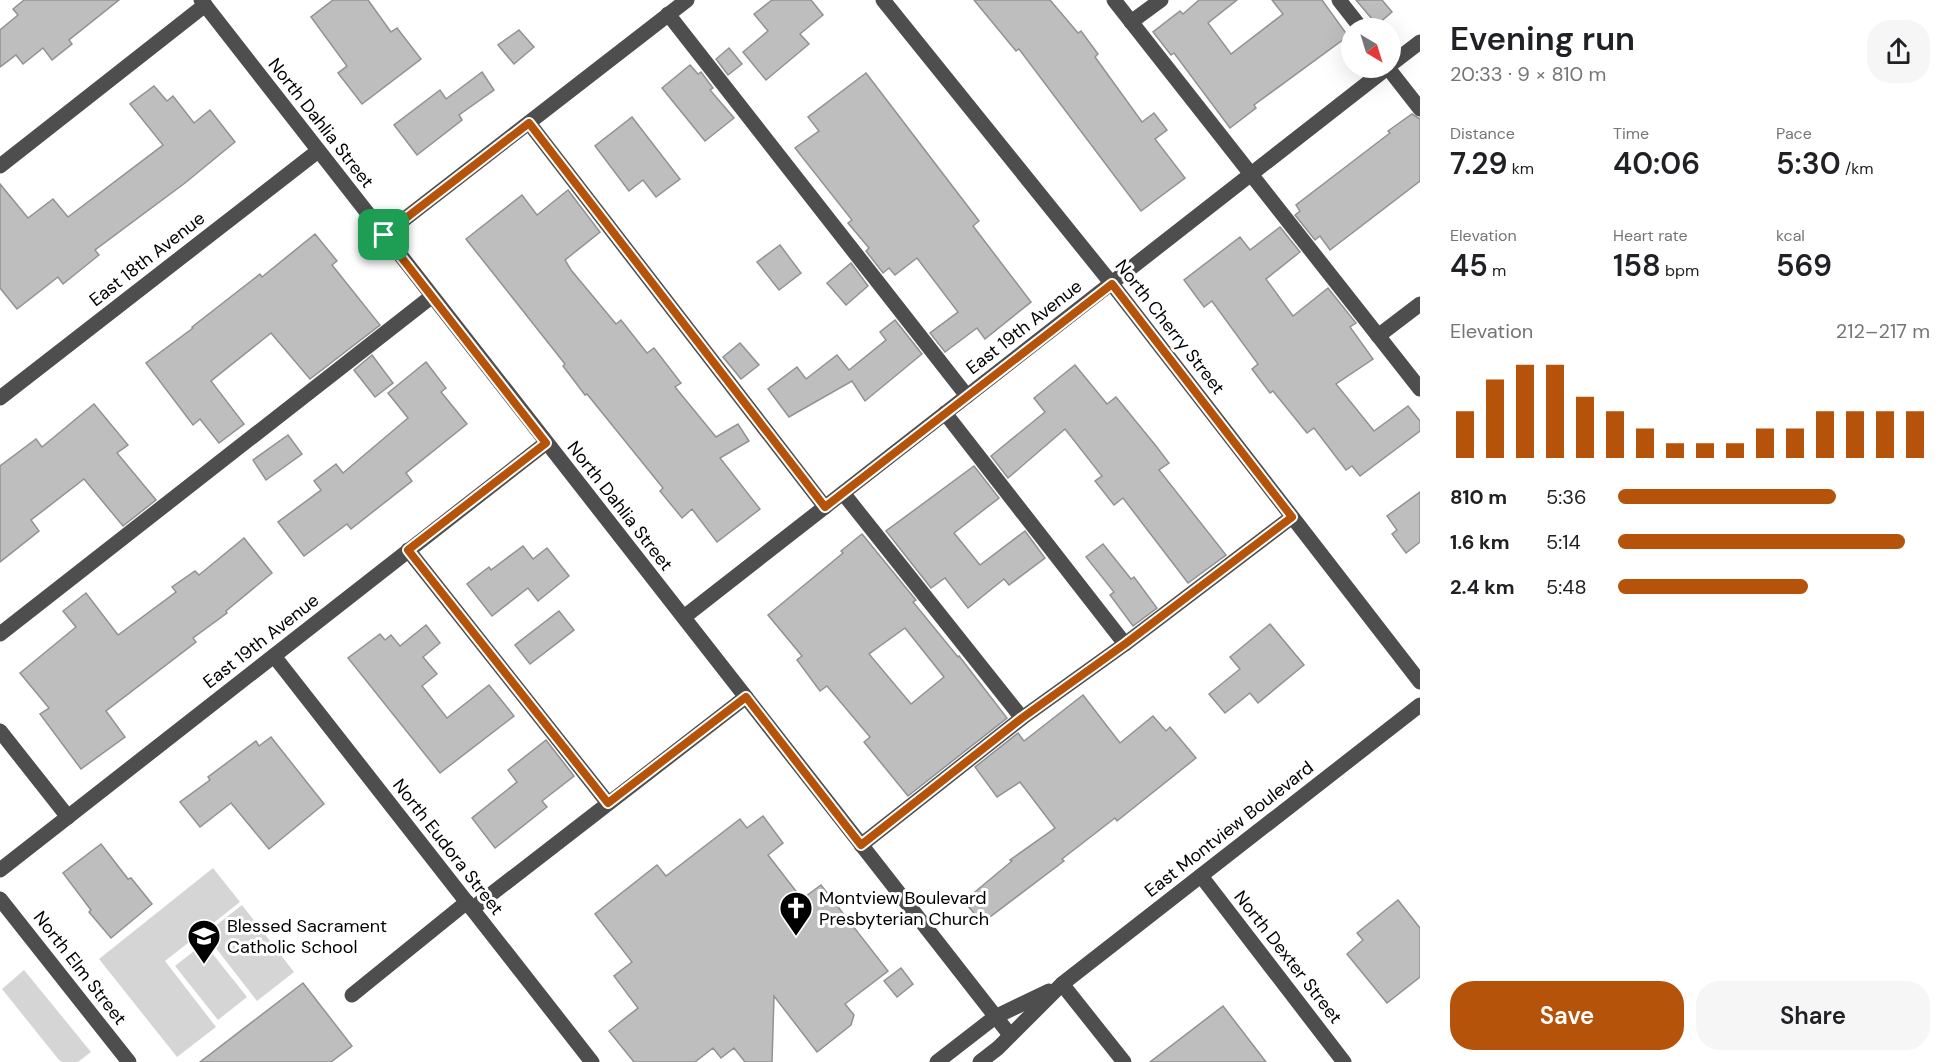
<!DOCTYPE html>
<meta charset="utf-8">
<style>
body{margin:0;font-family:"DM Sans",sans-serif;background:#f6f6f6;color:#202124;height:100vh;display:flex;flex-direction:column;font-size:22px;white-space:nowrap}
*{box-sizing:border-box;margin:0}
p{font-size:20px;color:#757577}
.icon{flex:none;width:33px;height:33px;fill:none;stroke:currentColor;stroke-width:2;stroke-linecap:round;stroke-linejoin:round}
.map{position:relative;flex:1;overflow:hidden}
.side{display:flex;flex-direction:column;background:#fff;width:540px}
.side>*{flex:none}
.needle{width:39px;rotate:142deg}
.tools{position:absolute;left:1341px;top:18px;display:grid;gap:12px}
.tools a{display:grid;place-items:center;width:60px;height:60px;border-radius:50%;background:#fff;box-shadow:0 6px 24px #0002;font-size:30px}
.pin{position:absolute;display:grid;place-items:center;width:51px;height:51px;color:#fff;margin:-26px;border-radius:12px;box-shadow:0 3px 9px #0006}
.round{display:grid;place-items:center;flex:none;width:63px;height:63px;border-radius:24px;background:#f6f6f6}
.headline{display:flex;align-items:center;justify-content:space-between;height:102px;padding:0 30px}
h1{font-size:33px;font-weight:600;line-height:45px}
.metrics{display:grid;grid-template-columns:repeat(3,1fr);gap:9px;height:102px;padding:6px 30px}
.metrics div{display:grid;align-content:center}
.metrics b{font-size:30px;font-weight:600}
.metrics small{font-size:16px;font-weight:400}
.metrics p{font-size:16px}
.chart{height:168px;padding:12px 30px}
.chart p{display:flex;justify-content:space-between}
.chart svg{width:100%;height:108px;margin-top:6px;stroke:#b45309;stroke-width:6}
.cta{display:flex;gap:12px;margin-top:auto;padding:12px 30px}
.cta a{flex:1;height:69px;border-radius:24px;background:#b45309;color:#fff;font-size:24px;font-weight:600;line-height:69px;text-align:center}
.cta a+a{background:#f6f6f6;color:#202124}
ul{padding:0 30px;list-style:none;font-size:20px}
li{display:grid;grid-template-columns:96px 72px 1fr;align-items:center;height:45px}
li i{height:15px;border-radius:8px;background:#b45309}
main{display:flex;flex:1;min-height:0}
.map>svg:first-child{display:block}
</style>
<main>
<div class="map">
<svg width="1420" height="1062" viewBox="0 0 1420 1062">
<rect width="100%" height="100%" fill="#fff"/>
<g fill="#d5d5d5">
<path d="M213,868L240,902L165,961L216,1027L177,1057L99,959Z"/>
<path d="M242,905L294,972L257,1001L205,934Z"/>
<path d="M204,943L247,997L218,1020L175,966Z"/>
<path d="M24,970L91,1052L78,1062H62L59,1060L2,989Z"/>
</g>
<g fill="#bebebe" stroke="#929292" stroke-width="1.5" fill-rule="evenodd">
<path d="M24,0H119L69,40L72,44L52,60L43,48L23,64L16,55L0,67V30L18,15L13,9Z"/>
<path d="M333,0H368L391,32L397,28L421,59L362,104L338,73L347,66L311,17Z"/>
<path d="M772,0H811L823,15L800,34L809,44L766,80L743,52L768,31L754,14Z"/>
<path d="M974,0H1050L1078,33L1081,31L1098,54L1095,57L1142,122L1154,113L1167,130L1155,139L1185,178L1141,211L1019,49L1016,51Z"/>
<path d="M1199,0H1237L1208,23L1231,54L1283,14L1272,0H1322L1348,36L1254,105L1256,108L1230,128L1174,53L1171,55L1153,32L1180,11L1183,14Z"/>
<path d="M1356,0H1382L1392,12L1377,25Z"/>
<path d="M519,30L534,47L514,64L498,45Z"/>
<path d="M729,48L742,64L728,75L716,59Z"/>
<path d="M690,65L698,74L701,72L713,88L710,90L734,118L705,141L662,88Z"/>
<path d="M482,72L494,90L459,115L462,120L417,155L394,125L440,90L446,99Z"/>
<path d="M866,73L979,221L973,226L1031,302L985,339L977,328L945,352L930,333L958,312L917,258L895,275L889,268L883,273L866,251L869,248L848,223L852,220L795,148L819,131L808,117Z"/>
<path d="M154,86L167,101L173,96L194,123L210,110L235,142L185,183L95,250L99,255L63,284L58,277L17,309L0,288V184L28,218L53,199L68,217L163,145L130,104Z"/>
<path d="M1412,114L1420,119V181L1330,250L1320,236L1315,240L1295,215L1300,211L1296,205L1369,149L1390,133L1388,131Z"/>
<path d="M632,117L680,179L656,197L643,180L629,191L595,146Z"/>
<path d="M568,190L600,232L565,260L571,270L616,324L621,320L647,353L654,348L681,383L675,387L716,437L738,424L749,441L720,458L760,509L717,542L692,509L682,518L660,491L663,488L587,394L585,395L563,366L565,364L466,239L522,195L537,215Z"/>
<path d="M1280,227L1300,252L1266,279L1293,316L1328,288L1356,323L1350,327L1373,359L1336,384L1374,431L1408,406L1420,421V431L1360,476L1352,466L1346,470L1314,428L1307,433L1273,391L1270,393L1252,369L1258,364L1212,301L1204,307L1184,280L1240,237L1250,250Z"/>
<path d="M315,234L337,261L332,265L380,325L310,379L271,333L211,381L244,424L219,443L200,419L193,425L146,363L193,328L192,327L260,274L262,277Z"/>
<path d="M780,245L801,273L779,290L757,262Z"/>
<path d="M851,263L868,286L846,305L827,283Z"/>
<path d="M895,320L922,354L865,401L852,381L789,417L768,389L797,367L806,379L837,355L849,370L886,340L880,332Z"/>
<path d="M740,343L759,365L741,379L723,357Z"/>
<path d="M372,355L393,383L375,397L354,370Z"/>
<path d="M426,362L446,388L441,392L467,424L406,473L412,481L351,529L347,524L304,556L278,522L321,490L314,481L336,464L343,473L408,418L388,393Z"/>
<path d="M1075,365L1107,404L1116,397L1156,446L1169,463L1159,470L1226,555L1188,583L1123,498L1114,505L1095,481L1102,476L1065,429L1008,478L991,456L1045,412L1034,398Z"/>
<path d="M94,404L128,445L117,453L156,500L123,526L84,479L31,520L39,531L0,562V466L36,439L42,447Z"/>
<path d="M288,435L302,454L266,480L253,460Z"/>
<path d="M974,466L999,498L954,533L980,565L1025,531L1045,558L1009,585L1004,579L968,608L945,578L931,588L886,531Z"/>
<path d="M1420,492V542L1406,553L1392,534L1397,530L1387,516Z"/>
<path d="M862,534L916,600L913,602L958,657L959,656L1007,718L908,796L864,742L870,737L827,686L820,691L797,660L802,656L768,615L843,553L841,551ZM905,628L944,677L911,704L869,654Z"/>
<path d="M244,538L272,573L226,611L227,613L193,638L196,642L106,711L125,737L81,769L40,714L49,708L20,673L76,627L63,611L86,593L118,635L176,592L172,587L195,571L199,575Z"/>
<path d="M1103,544L1131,579L1134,577L1157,608L1133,626L1110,595L1114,592L1086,557Z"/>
<path d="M523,546L533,559L547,548L569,576L538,601L528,588L492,616L467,584L489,567L491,570Z"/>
<path d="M559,611L574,630L530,664L515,645Z"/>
<path d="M1270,624L1304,665L1258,703L1250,693L1225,713L1209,694L1240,669L1230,657Z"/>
<path d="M426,625L440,643L423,657L437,674L422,686L447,718L489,685L514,716L440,773L348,658L380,634L385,640L391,635L400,646Z"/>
<path d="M1083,695L1120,743L1153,716L1166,731L1170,727L1196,758L1117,821L1115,818L1062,859L1064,861L982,923L964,901L1012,861L1010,860L1055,828L1020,782L997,797L975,767L1018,733L1024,741Z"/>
<path d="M271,737L324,804L269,849L231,803L200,827L180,802L210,780L208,777L256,741L259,746Z"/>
<path d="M546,740L574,776L542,801L547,807L495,848L472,818L517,782L508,770Z"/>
<path d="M763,816L783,843L768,855L802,899L821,885L888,971L845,1004L854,1015L851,1025L817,1052L774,996L772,1062H745L734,1048L721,1058L713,1048L695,1062H634L609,1031L638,1008L614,976L632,962L595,914L657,865L666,876L740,819L747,828Z"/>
<path d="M101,844L128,879L131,878L152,904L111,938L89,912L91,910L63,873Z"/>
<path d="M1398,900L1420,928V977L1387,1003L1347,954L1363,940L1357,933Z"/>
<path d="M901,968L913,984L897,997L884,981Z"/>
<path d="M303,983L352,1046L331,1062H200Z"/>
<path d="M1223,1006L1266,1062H1150Z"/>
</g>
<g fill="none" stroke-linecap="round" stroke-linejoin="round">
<g stroke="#4e4e4e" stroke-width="15">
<path d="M201,0L1010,1035"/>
<path d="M883,0L1112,284L1420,682"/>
<path d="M1114,0L1420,389"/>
<path d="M1339,0L1361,28"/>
<path d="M668,14L967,396"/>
<path d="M1131,22L1161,0"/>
<path d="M1390,65L1420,42"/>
<path d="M1388,68L1420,109"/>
<path d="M529,123L825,507"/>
<path d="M0,166L205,5"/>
<path d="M384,235L687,0"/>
<path d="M1378,336L1420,304"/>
<path d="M0,398L318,151"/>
<path d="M945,413L1125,644"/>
<path d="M843,493L1022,718"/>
<path d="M408,550L608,803"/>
<path d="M684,617L1387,68"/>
<path d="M0,634L431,297"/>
<path d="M274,656L592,1062"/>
<path d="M0,731L68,817"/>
<path d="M861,845L1022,718L1125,644L1292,517"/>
<path d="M0,870L546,443"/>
<path d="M1201,876L1344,1062"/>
<path d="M0,899L129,1062"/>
<path d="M472,909L746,697"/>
<path d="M1062,984L1124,1062"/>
<path d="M352,995L467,902"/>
<path d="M937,1062L995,1017L1049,991"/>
<path d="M980,1062L998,1048L1062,984L1420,705"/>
</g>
</g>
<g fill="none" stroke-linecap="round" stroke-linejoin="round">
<g stroke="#fff" stroke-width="12">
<path id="route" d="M529,123L825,507L1112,284L1292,517L1125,644L1022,718L861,845L746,697L608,803L408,550L546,443L384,235Z"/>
</g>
<use href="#route" stroke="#b45309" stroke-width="8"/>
</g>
<defs>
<g id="church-pin" transform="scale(1.725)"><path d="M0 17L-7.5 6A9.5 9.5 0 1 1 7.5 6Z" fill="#000" stroke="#fff"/><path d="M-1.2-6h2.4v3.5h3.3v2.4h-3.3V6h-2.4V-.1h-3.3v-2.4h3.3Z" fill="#fff"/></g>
<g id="school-pin" transform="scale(1.725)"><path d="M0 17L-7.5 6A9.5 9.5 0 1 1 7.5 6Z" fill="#000" stroke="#fff"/><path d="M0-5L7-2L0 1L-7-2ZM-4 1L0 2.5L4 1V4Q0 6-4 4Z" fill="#fff"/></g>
</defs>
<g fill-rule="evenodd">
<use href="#church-pin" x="796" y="908"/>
<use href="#school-pin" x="204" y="936"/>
</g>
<g text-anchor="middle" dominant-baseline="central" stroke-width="6" stroke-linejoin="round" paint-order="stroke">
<g font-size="18" fill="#000" stroke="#fff">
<text transform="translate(321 123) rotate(52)">North Dahlia Street</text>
<text transform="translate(147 259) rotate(-38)">East 18th Avenue</text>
<text transform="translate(1024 327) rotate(-38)">East 19th Avenue</text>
<text transform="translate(1170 327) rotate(52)">North Cherry Street</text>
<text transform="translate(620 506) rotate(52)">North Dahlia Street</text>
<text transform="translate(261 641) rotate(-38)">East 19th Avenue</text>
<text transform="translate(1229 829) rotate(-38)">East Montview Boulevard</text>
<text transform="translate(448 847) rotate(52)">North Eudora Street</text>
<text transform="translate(1288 957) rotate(52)">North Dexter Street</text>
<text transform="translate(80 968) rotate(52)">North Elm Street</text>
</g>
<g font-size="18" fill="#000" stroke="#fff" text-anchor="start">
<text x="819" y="898">Montview Boulevard<tspan x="819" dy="21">Presbyterian Church</tspan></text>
<text x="227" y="926">Blessed Sacrament<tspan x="227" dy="21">Catholic School</tspan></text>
</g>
</g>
</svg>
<div class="tools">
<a><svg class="needle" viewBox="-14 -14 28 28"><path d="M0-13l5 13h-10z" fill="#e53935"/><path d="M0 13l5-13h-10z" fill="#757577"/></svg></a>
</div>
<div class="pin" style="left:384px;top:235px;background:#1e9e55"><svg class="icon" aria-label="arrive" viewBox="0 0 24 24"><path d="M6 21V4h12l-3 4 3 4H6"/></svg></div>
</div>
<section class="side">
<div class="headline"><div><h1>Evening run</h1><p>20:33 · 9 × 810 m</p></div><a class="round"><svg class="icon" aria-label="share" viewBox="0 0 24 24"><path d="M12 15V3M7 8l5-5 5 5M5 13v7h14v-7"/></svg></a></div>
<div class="metrics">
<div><p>Distance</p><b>7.29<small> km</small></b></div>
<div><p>Time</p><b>40:06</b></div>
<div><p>Pace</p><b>5:30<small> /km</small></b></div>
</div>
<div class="metrics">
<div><p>Elevation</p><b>45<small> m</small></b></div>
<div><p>Heart rate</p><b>158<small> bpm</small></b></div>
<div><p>kcal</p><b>569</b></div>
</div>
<div class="chart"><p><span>Elevation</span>212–217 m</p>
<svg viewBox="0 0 160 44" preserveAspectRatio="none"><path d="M5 44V25M15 44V12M25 44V6M35 44V6M45 44V19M55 44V25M65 44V32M75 44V38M85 44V38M95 44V38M105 44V32M115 44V32M125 44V25M135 44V25M145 44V25M155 44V25"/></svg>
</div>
<ul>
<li><b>810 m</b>5:36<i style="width:70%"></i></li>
<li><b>1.6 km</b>5:14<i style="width:92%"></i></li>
<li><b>2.4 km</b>5:48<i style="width:61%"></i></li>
</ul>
<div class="cta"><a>Save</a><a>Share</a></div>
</section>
</main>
